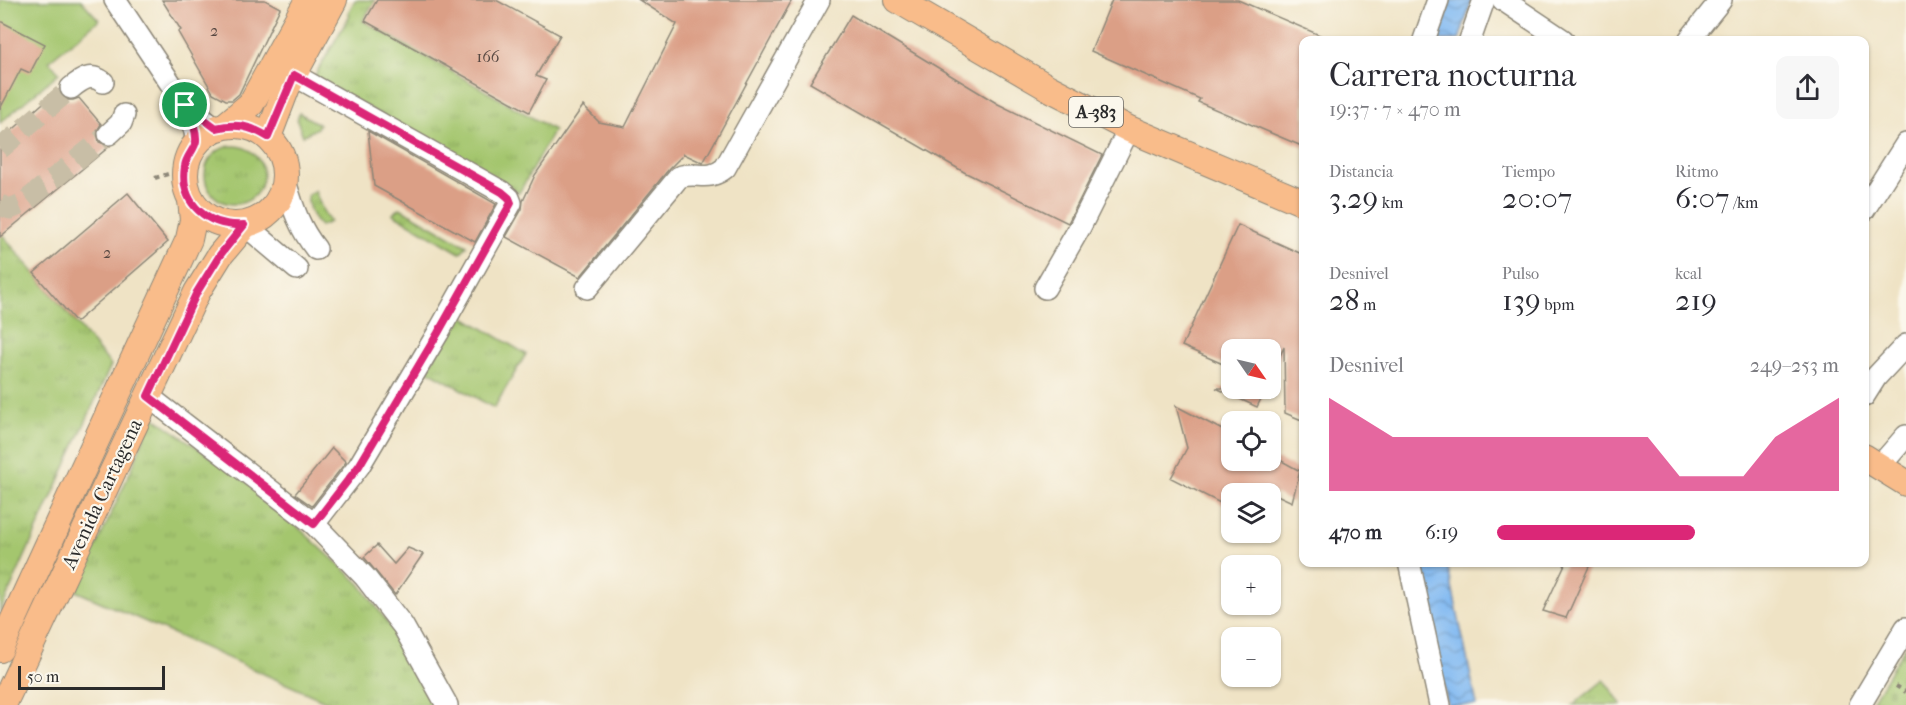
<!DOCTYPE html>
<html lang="es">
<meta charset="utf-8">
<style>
body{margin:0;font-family:"IM FELL French Canon",serif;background:#f7f7f7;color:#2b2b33;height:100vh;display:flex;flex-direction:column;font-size:22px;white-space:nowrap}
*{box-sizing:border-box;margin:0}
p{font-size:20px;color:#7c7c81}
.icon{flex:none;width:33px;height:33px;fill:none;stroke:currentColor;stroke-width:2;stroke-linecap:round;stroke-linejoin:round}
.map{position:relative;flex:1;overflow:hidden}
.panel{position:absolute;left:1299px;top:36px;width:570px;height:531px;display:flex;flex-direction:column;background:#fff;border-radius:12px;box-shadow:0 2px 4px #0004}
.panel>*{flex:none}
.needle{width:39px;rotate:124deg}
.buttons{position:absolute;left:1221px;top:339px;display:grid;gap:12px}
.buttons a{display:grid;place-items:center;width:60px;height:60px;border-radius:12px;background:#fff;box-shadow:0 2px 4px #0004;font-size:30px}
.scale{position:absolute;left:18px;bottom:15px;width:147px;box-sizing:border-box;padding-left:6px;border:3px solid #2b2b2b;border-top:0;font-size:16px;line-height:21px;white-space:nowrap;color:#2b2b2b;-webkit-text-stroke:4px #fbf7ec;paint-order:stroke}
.pin{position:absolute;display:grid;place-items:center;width:51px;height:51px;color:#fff;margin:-26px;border:3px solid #fff;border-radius:50%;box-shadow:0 2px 6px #0007}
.round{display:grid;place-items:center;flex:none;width:63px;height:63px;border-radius:12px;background:#f7f7f7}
.overview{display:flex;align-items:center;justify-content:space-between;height:102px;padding:0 30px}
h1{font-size:33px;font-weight:600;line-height:45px}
.figures{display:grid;grid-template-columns:repeat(3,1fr);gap:9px;height:102px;padding:6px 30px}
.figures div{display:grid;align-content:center}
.figures b{font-size:30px;font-weight:600}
.figures small{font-size:16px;font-weight:400}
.figures p{font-size:16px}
.chart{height:168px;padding:12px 30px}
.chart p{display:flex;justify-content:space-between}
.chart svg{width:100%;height:108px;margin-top:6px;fill:#db2777;opacity:.7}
ul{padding:0 30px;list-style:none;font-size:20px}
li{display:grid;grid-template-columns:96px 72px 1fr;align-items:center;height:45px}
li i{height:15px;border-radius:8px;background:#db2777}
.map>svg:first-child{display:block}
</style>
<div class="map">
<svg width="1906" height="705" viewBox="0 0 1906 705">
<defs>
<pattern id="grass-tufts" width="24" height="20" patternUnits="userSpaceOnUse" patternTransform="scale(1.5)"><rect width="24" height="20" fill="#a4c66e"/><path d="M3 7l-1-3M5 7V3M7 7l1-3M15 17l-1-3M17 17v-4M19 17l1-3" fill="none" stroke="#8daa5f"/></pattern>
<pattern id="cemetery-stones" width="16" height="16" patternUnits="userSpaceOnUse" patternTransform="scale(1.5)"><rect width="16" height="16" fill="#a4c66e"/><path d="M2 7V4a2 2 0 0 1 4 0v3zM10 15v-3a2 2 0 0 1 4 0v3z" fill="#8daa5f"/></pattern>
<pattern id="water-waves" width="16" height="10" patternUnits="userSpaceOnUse" patternTransform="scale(1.5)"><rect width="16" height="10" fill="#82baf2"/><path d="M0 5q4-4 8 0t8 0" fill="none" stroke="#6b97c4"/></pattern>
</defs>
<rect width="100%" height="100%" fill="#fbf7ec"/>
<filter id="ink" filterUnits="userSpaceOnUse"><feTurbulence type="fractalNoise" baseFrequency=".0167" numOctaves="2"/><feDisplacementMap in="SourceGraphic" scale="12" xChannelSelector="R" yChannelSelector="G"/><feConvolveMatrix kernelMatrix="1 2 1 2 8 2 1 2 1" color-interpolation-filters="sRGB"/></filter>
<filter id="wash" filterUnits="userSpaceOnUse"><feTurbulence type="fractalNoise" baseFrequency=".008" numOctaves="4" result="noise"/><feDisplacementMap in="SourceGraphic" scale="24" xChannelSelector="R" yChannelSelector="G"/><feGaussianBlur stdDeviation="1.35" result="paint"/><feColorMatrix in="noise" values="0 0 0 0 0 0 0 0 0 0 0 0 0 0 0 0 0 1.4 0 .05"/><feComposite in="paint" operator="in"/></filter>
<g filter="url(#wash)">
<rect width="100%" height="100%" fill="#efe3c5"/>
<g fill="url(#grass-tufts)" stroke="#68784c" stroke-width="1.5">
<path d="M355,0H375L363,21L554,130L519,193L314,77L350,15L348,13Z"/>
<path d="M299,113L319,124L317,128L303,136L297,120Z"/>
<circle cx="234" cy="175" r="29"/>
<path d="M315,191L323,211L330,222L320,226C312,218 307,206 308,195Z"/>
<path d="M400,208L467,246L460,253L393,214Z"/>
<path d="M0,232L111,365L0,612Z"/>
<path d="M459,314L526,354L494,408L427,370Z"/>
<path d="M152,416L254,487L360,584L402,643L435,705H334L76,591L136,459Z"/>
<path d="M1604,680L1622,705H1573Z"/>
</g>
<path fill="url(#cemetery-stones)" stroke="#68784c" stroke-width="1.5" d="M1906,645V705H1870Z"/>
<path fill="#a4c66e" stroke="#68784c" stroke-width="1.5" d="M0,0H81L99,20L49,61L59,73L0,123Z"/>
<g fill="url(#water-waves)" stroke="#56728e" stroke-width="1.5">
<path d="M1451,0H1472L1459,40H1438Z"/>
<path d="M1416,563H1447L1477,705H1448Z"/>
</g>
<g id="blocks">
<g fill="#db9f86">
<path d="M162,0H265L280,8L239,94L232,100H226L213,93L178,32L181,30Z"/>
<path d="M377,0H496L560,35L536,76L546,80L529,112L365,21Z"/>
<path d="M639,0H792L703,163L684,154L669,169L580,277L506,237L522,209L523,201L535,175L583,106L599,122L625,127L677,24Z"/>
<path d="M1112,0H1238L1331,40H1304V147L1198,102L1200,99L1091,51Z"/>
<path d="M851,15L998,104L1102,155L1068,223L964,172L810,83Z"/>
<path d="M0,21L45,44L30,73L21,69L0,109Z"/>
<path d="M58,90L61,96L67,100H73L79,98L101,124L97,131L99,142L110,146L0,237V141Z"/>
<path d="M368,131L496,204L475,242L374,186Z"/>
<path d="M128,193L168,242L76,322L34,273Z"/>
<path d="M1238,225L1304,255V421L1285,413L1284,347L1270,378V350H1232V368L1182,346Z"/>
<path d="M1216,388H1266L1257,407Z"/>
<path d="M1176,406L1232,435V460H1280L1300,471L1292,502L1275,494H1232V509L1171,478L1187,448Z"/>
<path d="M332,448L346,462L312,506L295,494Z"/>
<path d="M377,545L394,564L408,548L423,554L395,595L364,557Z"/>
<path d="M1566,562H1591L1566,618L1543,611Z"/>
</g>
</g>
</g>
<g filter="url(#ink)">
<use href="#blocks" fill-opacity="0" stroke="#8d8778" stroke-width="1.5"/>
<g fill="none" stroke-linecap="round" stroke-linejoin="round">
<g stroke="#c8bea6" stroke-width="21" stroke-dasharray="21 10" stroke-linecap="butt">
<path d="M0,149L71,88"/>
<path d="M0,205L10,209L22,204L109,134"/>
</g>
<g stroke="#8d8778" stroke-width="24">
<g id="minor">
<path d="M115,0L185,105"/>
<path d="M1503,0L1563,40"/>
<path d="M1424,40L1438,0"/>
<path d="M1470,40L1484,0"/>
<path d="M1689,40L1721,0"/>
<path d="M294,75L502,192L509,198L511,203L438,333L359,466L314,524"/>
<path d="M71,88C82,79 91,73 103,82"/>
<path d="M109,134L121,123L124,115"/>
<path d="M196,143L195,131L185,105L216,128"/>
<path d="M285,181C293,207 298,226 316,249"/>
<path d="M1864,210L1906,144"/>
<path d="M245,225L297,269"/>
<path d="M587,288L679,177C697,171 708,182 725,168L819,0"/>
<path d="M1045,288L1080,227L1129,129"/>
<path d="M148,396L314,524L365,577L403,626L447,705"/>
<path d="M1864,396L1876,377L1906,345"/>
<path d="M1880,466L1906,436"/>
<path d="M1409,562L1440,705"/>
<path d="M1860,705L1906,628"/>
</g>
</g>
<g stroke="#8d8778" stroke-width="28">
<g id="major">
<path d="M898,0L1049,88L1129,129L1304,203"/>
<circle cx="235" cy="175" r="50"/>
<path d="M226,125L251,104L308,0"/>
<path d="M268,137L287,87L334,0"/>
<path d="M1864,457L1906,483"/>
<path d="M0,649L189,239L193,220L191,200"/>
<path d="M3,705L197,292L220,255L245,225"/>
</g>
</g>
<g stroke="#8d8778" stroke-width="4" stroke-dasharray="4.5 4.5" stroke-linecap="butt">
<path d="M155,178L168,174L184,176"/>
<path d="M1896,686L1906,692"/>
</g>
<use href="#minor" stroke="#fff" stroke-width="21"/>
<use href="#major" stroke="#f9bc8a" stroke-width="26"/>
</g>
</g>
<g fill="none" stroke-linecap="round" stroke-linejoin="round" filter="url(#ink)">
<g stroke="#fff" stroke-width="12">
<path id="route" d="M294,75L502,192L509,198L511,203L438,333L359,466L314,524L148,396L197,292L220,255L244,225C209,227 179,205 185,166C186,157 195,149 196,141C197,129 190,116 185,105L216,128C236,123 251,126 268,137Z"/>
</g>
<use href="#route" stroke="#db2777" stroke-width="8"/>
</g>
<g text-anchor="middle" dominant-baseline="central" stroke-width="4.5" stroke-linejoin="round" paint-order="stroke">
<g font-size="16" fill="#574842">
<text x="214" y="30">2</text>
<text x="488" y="56">166</text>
<text x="107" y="252">2</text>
</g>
<rect fill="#fbf7ec" stroke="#696865" stroke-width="1.5" x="1069" y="97" width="54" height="30" rx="4.5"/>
<g font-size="18" font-weight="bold" fill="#2b2b2b">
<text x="1096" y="112">A-383</text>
</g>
<g font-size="20" fill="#2b2b2b" stroke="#fbf7ec">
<text transform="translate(102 494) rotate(-65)">Avenida Cartagena</text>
</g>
</g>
</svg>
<div class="buttons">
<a><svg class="needle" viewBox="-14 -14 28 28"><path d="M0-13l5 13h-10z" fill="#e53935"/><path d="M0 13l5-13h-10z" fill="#7c7c81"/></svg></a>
<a><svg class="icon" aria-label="locate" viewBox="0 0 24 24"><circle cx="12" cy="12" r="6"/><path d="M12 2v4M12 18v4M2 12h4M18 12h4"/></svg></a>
<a><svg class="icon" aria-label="layers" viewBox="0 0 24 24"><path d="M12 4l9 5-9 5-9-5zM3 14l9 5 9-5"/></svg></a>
<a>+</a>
<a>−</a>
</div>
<div class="scale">50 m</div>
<div class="pin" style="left:185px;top:105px;background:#1e9e55"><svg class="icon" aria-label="arrive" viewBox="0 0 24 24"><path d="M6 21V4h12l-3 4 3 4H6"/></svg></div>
<section class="panel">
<div class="overview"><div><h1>Carrera nocturna</h1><p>19:37 · 7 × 470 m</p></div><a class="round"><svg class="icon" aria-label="share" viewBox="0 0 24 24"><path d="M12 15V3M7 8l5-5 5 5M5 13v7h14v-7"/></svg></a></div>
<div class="figures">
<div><p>Distancia</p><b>3.29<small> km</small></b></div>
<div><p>Tiempo</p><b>20:07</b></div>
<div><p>Ritmo</p><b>6:07<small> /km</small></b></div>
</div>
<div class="figures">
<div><p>Desnivel</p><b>28<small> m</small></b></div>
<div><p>Pulso</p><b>139<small> bpm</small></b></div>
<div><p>kcal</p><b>219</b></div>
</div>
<div class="chart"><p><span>Desnivel</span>249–253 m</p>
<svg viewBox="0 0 160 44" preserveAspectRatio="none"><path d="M0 44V6L10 14L20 22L30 22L40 22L50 22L60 22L70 22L80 22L90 22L100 22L110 38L120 38L130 38L140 22L150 14L160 6V44z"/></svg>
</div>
<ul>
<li><b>470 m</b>6:19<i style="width:58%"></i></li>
</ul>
</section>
</div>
